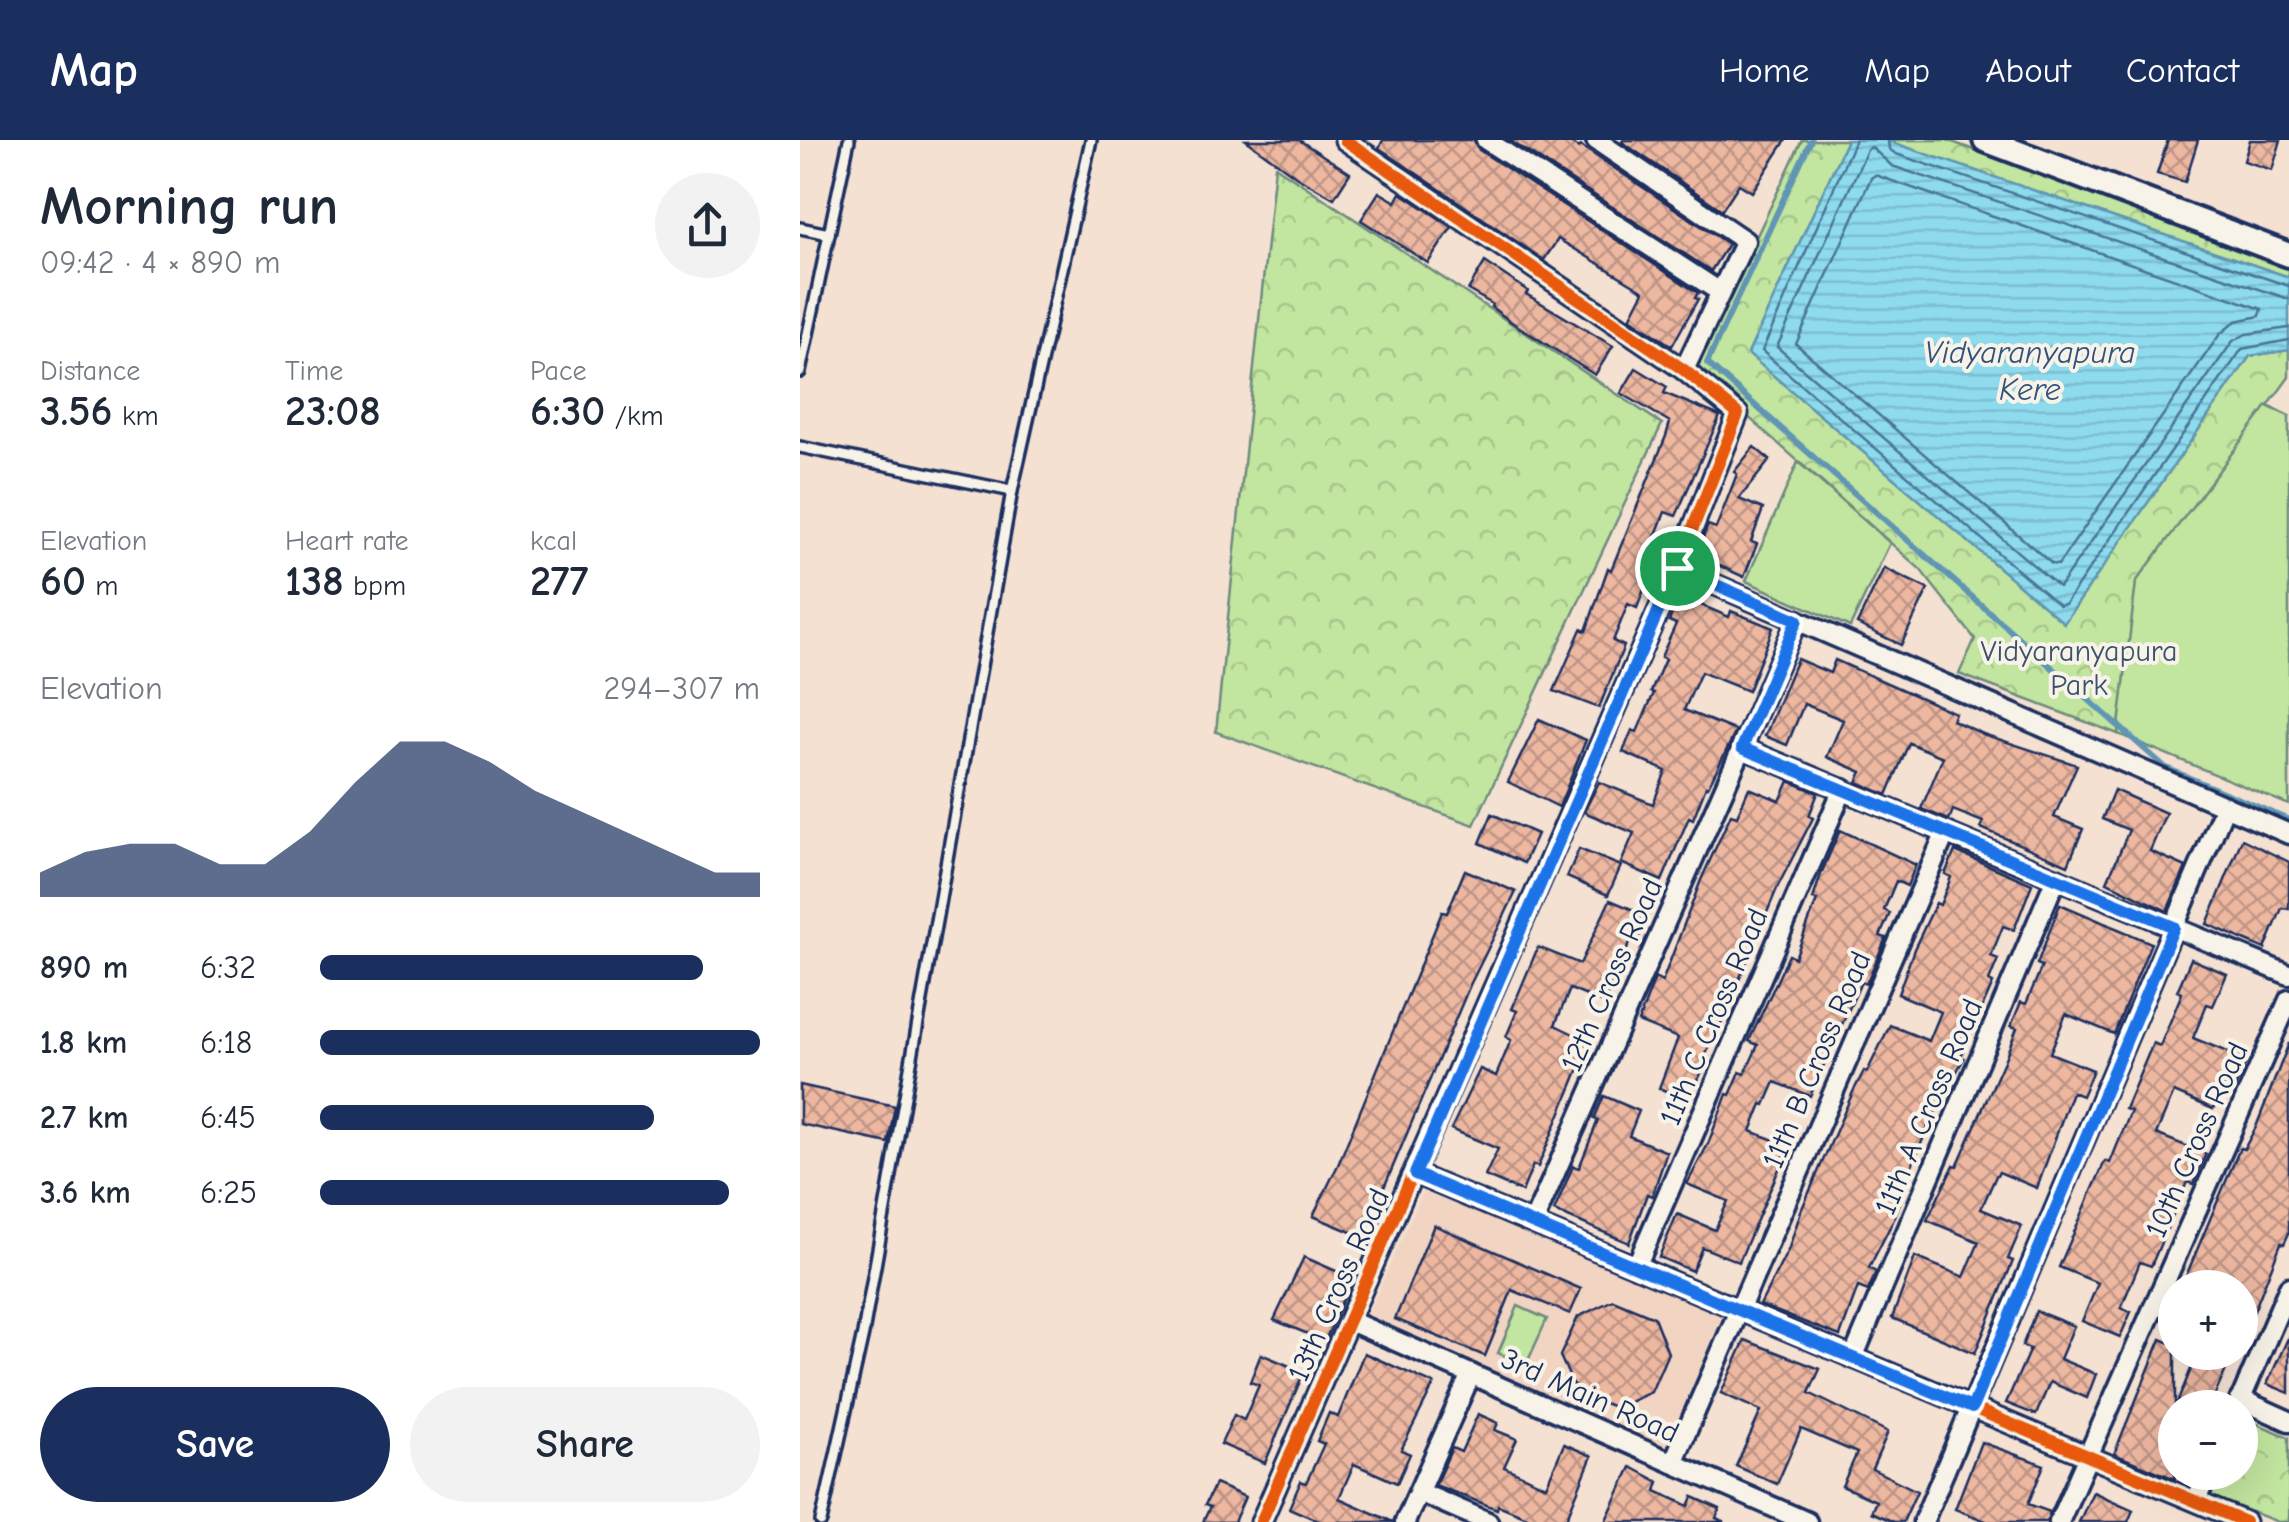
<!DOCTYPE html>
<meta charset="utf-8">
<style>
body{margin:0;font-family:"Comic Neue",sans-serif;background:#f2f2f3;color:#1f2937;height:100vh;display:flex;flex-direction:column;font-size:38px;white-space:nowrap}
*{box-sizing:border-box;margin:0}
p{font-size:32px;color:#747a83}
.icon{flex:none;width:55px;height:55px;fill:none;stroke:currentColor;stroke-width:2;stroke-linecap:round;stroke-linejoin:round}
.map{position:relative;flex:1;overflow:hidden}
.drawer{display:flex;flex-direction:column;background:#fff;width:800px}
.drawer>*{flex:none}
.fabs{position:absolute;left:1358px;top:1130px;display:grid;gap:20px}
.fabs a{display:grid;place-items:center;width:100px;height:100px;border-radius:50%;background:#fff;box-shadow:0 10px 40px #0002;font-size:50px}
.pin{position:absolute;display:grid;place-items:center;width:85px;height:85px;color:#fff;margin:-42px;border:5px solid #fff;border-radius:50%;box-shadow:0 2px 10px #0007}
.round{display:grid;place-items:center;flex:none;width:105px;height:105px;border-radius:52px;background:#f2f2f3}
.head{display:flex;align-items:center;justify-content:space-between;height:170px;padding:0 40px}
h1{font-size:55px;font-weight:700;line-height:75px}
.metrics{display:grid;grid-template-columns:repeat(3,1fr);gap:15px;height:170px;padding:10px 40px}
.metrics div{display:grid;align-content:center}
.metrics b{font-size:42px;font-weight:700}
.metrics small{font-size:28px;font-weight:400}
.metrics p{font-size:28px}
.chart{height:280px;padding:20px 40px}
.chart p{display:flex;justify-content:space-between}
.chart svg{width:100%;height:180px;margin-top:10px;fill:#1b2f5e;opacity:.7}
.button{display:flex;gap:20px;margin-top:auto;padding:20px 40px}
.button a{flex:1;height:115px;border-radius:60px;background:#1b2f5e;color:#fff;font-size:40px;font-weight:700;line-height:115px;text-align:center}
.button a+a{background:#f2f2f3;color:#1f2937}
ul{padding:0 40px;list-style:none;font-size:32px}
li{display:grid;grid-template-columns:160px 120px 1fr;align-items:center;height:75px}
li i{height:25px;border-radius:12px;background:#1b2f5e}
header{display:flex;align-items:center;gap:60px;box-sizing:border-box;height:140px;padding:0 50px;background:#1b2f5e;color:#fff}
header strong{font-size:48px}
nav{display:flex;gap:55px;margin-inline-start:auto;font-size:35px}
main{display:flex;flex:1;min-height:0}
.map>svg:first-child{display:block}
</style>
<header>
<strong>Map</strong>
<nav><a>Home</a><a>Map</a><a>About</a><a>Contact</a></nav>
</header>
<main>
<section class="drawer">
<div class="head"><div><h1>Morning run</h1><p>09:42 · 4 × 890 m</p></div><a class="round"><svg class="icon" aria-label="share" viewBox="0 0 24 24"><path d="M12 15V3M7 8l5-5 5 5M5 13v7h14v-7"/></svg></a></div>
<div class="metrics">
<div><p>Distance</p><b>3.56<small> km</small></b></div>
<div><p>Time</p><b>23:08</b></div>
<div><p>Pace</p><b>6:30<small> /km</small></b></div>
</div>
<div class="metrics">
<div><p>Elevation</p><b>60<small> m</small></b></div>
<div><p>Heart rate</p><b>138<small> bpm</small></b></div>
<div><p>kcal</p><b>277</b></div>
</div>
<div class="chart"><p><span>Elevation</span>294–307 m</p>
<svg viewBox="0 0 160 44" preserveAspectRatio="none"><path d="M0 44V38L10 33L20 31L30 31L40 36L50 36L60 28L70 16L80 6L90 6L100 11L110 18L120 23L130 28L140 33L150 38L160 38V44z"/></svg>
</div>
<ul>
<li><b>890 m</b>6:32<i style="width:87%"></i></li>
<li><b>1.8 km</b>6:18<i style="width:100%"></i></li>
<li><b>2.7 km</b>6:45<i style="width:76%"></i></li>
<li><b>3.6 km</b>6:25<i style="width:93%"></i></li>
</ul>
<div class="button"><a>Save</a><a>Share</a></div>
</section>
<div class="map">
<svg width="1489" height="1382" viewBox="0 0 1489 1382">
<defs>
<pattern id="forest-crowns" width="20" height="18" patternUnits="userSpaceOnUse" patternTransform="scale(2.5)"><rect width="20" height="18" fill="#c2e59f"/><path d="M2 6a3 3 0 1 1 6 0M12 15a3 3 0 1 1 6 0" fill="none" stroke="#a6c58b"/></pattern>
<pattern id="water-rules" width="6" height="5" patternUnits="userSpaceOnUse" patternTransform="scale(2.5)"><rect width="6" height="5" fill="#8edbed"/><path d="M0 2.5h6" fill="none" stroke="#7abcce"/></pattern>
<pattern id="building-cross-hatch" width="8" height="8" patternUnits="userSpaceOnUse" patternTransform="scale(2.5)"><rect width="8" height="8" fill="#edb7a0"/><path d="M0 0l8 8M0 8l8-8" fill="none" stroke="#bf9586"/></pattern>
</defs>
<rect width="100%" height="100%" fill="#f4e1d2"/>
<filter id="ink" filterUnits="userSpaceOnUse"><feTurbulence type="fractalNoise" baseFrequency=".01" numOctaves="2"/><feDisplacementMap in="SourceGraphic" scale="20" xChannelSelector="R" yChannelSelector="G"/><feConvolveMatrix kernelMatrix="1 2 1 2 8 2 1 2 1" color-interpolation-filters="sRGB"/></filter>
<g filter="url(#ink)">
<path fill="#f2d4c3" d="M623,1052L925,1172L867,1309L565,1180Z"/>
<g fill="url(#forest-crowns)" stroke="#6e8a7e" stroke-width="2.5">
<path d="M1002,0H1047L948,214L1264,483L1450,216L1489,210V237L1468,266L1489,276L1333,487L1318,594L1159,534L1175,499L1120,429L894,229Z"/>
<path d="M1085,0H1147L1489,127V137Z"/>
<path d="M475,26L862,284L674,685L416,592Z"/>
<path d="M1443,1278L1489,1297V1382H1478L1411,1356L1421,1333L1440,1332V1286Z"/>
</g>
<g fill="#c2e59f" stroke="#6e8a7e" stroke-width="2.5">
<path d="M1467,266L1489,276V665L1318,594L1336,442Z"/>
<path d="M998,322L1090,403L1050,487L946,441Z"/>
<path d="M718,1166L747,1179L726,1225L698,1213Z"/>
</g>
<path fill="url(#water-rules)" stroke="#6096b4" stroke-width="2.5" d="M1047,0H1085L1489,137V210L1450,216L1264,483L948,214Z"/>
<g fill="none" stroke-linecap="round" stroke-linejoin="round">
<g stroke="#497497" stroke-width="2.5">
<path d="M1055,0L962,211L1259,465L1265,464L1442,209L1489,200"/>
<path d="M1088,0L1089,9L1096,14L1489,146"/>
<path d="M1075,35L1462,169L1460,176L1436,181L1420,194L1258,425L1252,424L996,204L1071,38Z"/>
<path d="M1489,159L1092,26L1071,7L1067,10L977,207L1259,447L1433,201L1446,194L1489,188"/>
</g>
<path stroke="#6096b4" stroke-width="6" d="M1011,0L907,223L1366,628L1489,680"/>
</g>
<g fill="url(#building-cross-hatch)" stroke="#1b2f5e" stroke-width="2.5">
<path d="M446,0H499L550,33L534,58L497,37Z"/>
<path d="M583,0H674L679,10L898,153L895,158L898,159L872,206L830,178L844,151L758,99L744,120L579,8Z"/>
<path d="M709,0H765L779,8L781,6L928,104L911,131Z"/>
<path d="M823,0H986L952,52L939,44L922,70L822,2Z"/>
<path d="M1368,0H1398L1385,42L1357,34Z"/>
<path d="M1450,0H1481L1472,30L1444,21Z"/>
<path d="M579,52L596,62L601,53L652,87L628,123L561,80Z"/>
<path d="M685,122L728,151L726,154L813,206L795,235L713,183L691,167L692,164L668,150Z"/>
<path d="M836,228L867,247L864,253L920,276L876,376L865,372L851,407L860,410L848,439L837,468L828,464L813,501L824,506L799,568L754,551L781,489L786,491L808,428L811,430L866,296L870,282L821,253Z"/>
<path d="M954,307L970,320L939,359L963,369L951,402L957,404L944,437L896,415L908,385L916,388L937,334L934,332Z"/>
<path d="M1084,428L1128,449L1101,505L1057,484Z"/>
<path d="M880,456L929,477L931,471L973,488L948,551L901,532L884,570L936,591L908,647L906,646L893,679L889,677L862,741L821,723L834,693L784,672L799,642L853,664L866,631L823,612L832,590L837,592L854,553L851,552L865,519L861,517L876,484L869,481Z"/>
<path d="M997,519L1030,533L1035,520L1155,573L1152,580L1183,594L1277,625L1254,677L1283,689L1268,725L1181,688L1183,682L1153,670L1149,680L1121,669L1143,617L1109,603L1087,655L1057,642L1062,632L1027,617L1043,580L1004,564L987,605L965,596Z"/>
<path d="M739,579L786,600L759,667L708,642Z"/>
<path d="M989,641L1018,653L1009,676L1013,678L978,746L939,840L933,838L921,866L928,869L905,916L908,917L889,961L859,948L878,898L838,882L855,838L862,842L901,740L931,674L937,676L949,648L980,661Z"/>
<path d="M1314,650L1366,673L1350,711L1386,727L1367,771L1307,742L1329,690L1302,679Z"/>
<path d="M692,674L737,694L724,723L680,703Z"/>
<path d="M1040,690L1116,725L1107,746L1096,741L1084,770L1090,773L1080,796L1086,798L1066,844L1061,842L1010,956L975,942L965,965L962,964L951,991L989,1006L939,1122L902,1107L892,1131L859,1117L877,1074L915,1090L928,1061L887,1044L908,1004L927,954L930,955L940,932L945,934L958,905L949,901L989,815L995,818L1017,760L1013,759L1021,734Z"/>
<path d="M1442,699L1489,722V769L1482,768L1465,809L1407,784Z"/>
<path d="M779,709L821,726L808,755L767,737Z"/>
<path d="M1155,711L1232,744L1214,790L1203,786L1191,816L1198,819L1189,841L1193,843L1161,916L1164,918L1131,980L1099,1056L1102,1057L1094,1079L1069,1128L1076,1132L1068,1151L1058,1147L1040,1196L960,1165L989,1108L1001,1071L1053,952L1064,931L1067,932L1090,885L1129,901L1141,872L1098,854L1114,809L1136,763L1140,765L1151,737L1145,734Z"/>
<path d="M665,730L716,752L670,845L563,1097L513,1076L538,1025L642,772L647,773Z"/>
<path d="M810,760L848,776L836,803L831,800L804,863L770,849L755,885L790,902L738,1027L733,1025L722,1052L685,1036L698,1009L651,989L680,929L696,936L711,900L706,897L717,871L712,869L738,807L780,824Z"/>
<path d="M1260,764L1351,803L1314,894L1266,874L1250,913L1293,930L1282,956L1272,952L1237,1048L1199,1032L1196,1036L1181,1069L1222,1086L1208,1119L1213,1121L1175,1213L1092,1178L1115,1117L1164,1137L1179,1102L1127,1080L1154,1025L1157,1026L1204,921L1217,888L1211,886L1221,862L1226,864L1242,826L1237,824Z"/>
<path d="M1391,819L1427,834L1413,866L1407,864L1393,898L1447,920L1435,948L1424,944L1413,969L1374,952L1356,994L1406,1014L1393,1044L1387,1042L1351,1126L1340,1122L1321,1168L1331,1172L1320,1197L1282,1181L1298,1143L1259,1127L1305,1021L1310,1023L1331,971L1325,969L1353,903L1360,906L1382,853L1377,851Z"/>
<path d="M1489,903V1093L1484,1104L1481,1103L1441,1204L1440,1148H1381L1440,1008L1444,1009L1456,987Z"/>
<path d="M0,945L95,966L88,1003L0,984Z"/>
<path d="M804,956L839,971L829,996L867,1012L852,1056L847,1054L829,1103L754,1071L773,1026L779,1028L798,980L794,979Z"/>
<path d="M634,1085L781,1149L770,1174L712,1150L685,1216L595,1179Z"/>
<path d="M504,1117L552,1138L525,1201L474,1180Z"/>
<path d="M813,1160L854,1177L868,1213L851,1252L817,1268L777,1253L760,1216L778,1177Z"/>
<path d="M1236,1171L1274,1186L1260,1219L1296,1234L1287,1258L1250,1242L1236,1275L1206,1263L1230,1209L1222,1206Z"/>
<path d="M1489,1196V1253L1467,1244Z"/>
<path d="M1361,1199L1375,1205V1339L1314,1314Z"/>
<path d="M945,1200L1020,1229L1009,1253L1088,1292L1072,1329L1117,1351L1103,1382H1094L1071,1372L1076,1361L1042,1346L1057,1313L1001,1289L977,1344L936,1326L961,1271L921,1253Z"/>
<path d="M1398,1212H1434L1409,1268H1375Z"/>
<path d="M564,1213L634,1244L601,1310L610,1314L597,1343L554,1324L539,1358L593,1382H521L489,1368L501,1341L506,1343L524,1304L517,1301L529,1273L538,1277Z"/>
<path d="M461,1214L504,1232L465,1323L421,1304L434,1275L444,1280L459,1245L450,1242Z"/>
<path d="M678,1274L698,1283L695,1290L717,1299L704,1327L746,1346L764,1304L792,1316L765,1382H739L698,1365L697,1369L635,1345L652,1308L661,1312Z"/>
<path d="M1181,1302L1244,1325L1228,1364L1250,1372L1247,1382H1188L1155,1369Z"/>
<path d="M831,1327L859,1342L856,1351L889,1366L893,1357L920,1369L916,1378L925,1382H805Z"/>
<path d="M415,1344L445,1357L434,1382H403L410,1367L405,1365Z"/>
<path d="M1293,1352L1333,1370L1328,1382H1279Z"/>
</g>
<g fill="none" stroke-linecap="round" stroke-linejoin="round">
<g stroke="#1b2f5e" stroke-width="16">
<g id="service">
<path d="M0,88L29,94L49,0"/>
<path d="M0,232L29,94"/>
<path d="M0,307L212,351L291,0"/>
<path d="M21,1382L63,1194L212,351"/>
</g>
</g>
<g stroke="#1b2f5e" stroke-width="25">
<g id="minor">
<path d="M686,0L920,152"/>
<path d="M796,0L945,101L884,230"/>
<path d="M877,428L1489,694"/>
<path d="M997,480L942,608L1489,835"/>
<path d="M615,1034L1445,1382"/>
<path d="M733,1083L942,608"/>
<path d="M836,1127L1043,649"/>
<path d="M550,1181L1007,1382"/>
<path d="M1053,1218L1256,738"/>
<path d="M1440,1259L1489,1281"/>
<path d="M1437,1268L1489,1147"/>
<path d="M873,1323L1146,692"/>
<path d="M619,1352L688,1382"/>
<path d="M1396,1361L1408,1332"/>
<path d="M461,1382L877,428L938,274L884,230L545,0"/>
<path d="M605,1382L671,1234"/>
<path d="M1123,1382L1425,666"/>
<path d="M1259,1382L1489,860"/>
</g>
</g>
<g stroke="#1b2f5e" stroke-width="30">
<path id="tertiary" d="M1185,0L1489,115"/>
</g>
<use href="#service" stroke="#f7f3e8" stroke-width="9"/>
<use href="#minor" stroke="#f7f3e8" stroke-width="18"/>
<use href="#tertiary" stroke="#f7f3e8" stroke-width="22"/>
<g stroke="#f7f3e8" stroke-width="19">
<g id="cycleway">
<path d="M615,1034L1445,1382"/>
<path d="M461,1382L877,428L938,274L884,230L545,0"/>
</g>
</g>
<use href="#cycleway" stroke="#e8590c" stroke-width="12"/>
</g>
</g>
<g fill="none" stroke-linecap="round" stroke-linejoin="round" filter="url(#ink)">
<g stroke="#fff" stroke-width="20">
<path id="route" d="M877,428L997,480L942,608L1374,787L1172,1268L615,1034Z"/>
</g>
<use href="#route" stroke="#1a73e8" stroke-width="12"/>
</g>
<g text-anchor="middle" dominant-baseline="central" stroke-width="8" stroke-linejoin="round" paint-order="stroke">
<g font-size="30" fill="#3c536b" stroke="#f7f3e8">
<text x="1279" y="511">Vidyaranyapura<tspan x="1279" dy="34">Park</tspan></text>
</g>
<g font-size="30" fill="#1b2f5e" stroke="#f7f3e8">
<text transform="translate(812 835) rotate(-66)">12th Cross Road</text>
<text transform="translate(914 877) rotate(-67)">11th C Cross Road</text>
<text transform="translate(1017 920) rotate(-67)">11th B Cross Road</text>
<text transform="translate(1129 967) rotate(-67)">11th A Cross Road</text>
<text transform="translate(1397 1000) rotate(-66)">10th Cross Road</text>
<text transform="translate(539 1145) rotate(-66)">13th Cross Road</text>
<text transform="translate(790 1256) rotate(24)">3rd Main Road</text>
</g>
<g font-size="32" font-style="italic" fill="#32517b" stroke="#f7f3e8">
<text x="1230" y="212">Vidyaranyapura<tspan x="1230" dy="37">Kere</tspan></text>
</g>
</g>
</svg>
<div class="fabs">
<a>+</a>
<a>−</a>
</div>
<div class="pin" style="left:877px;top:428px;background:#1e9e55"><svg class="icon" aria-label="arrive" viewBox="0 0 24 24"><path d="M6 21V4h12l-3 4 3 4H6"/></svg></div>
</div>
</main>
